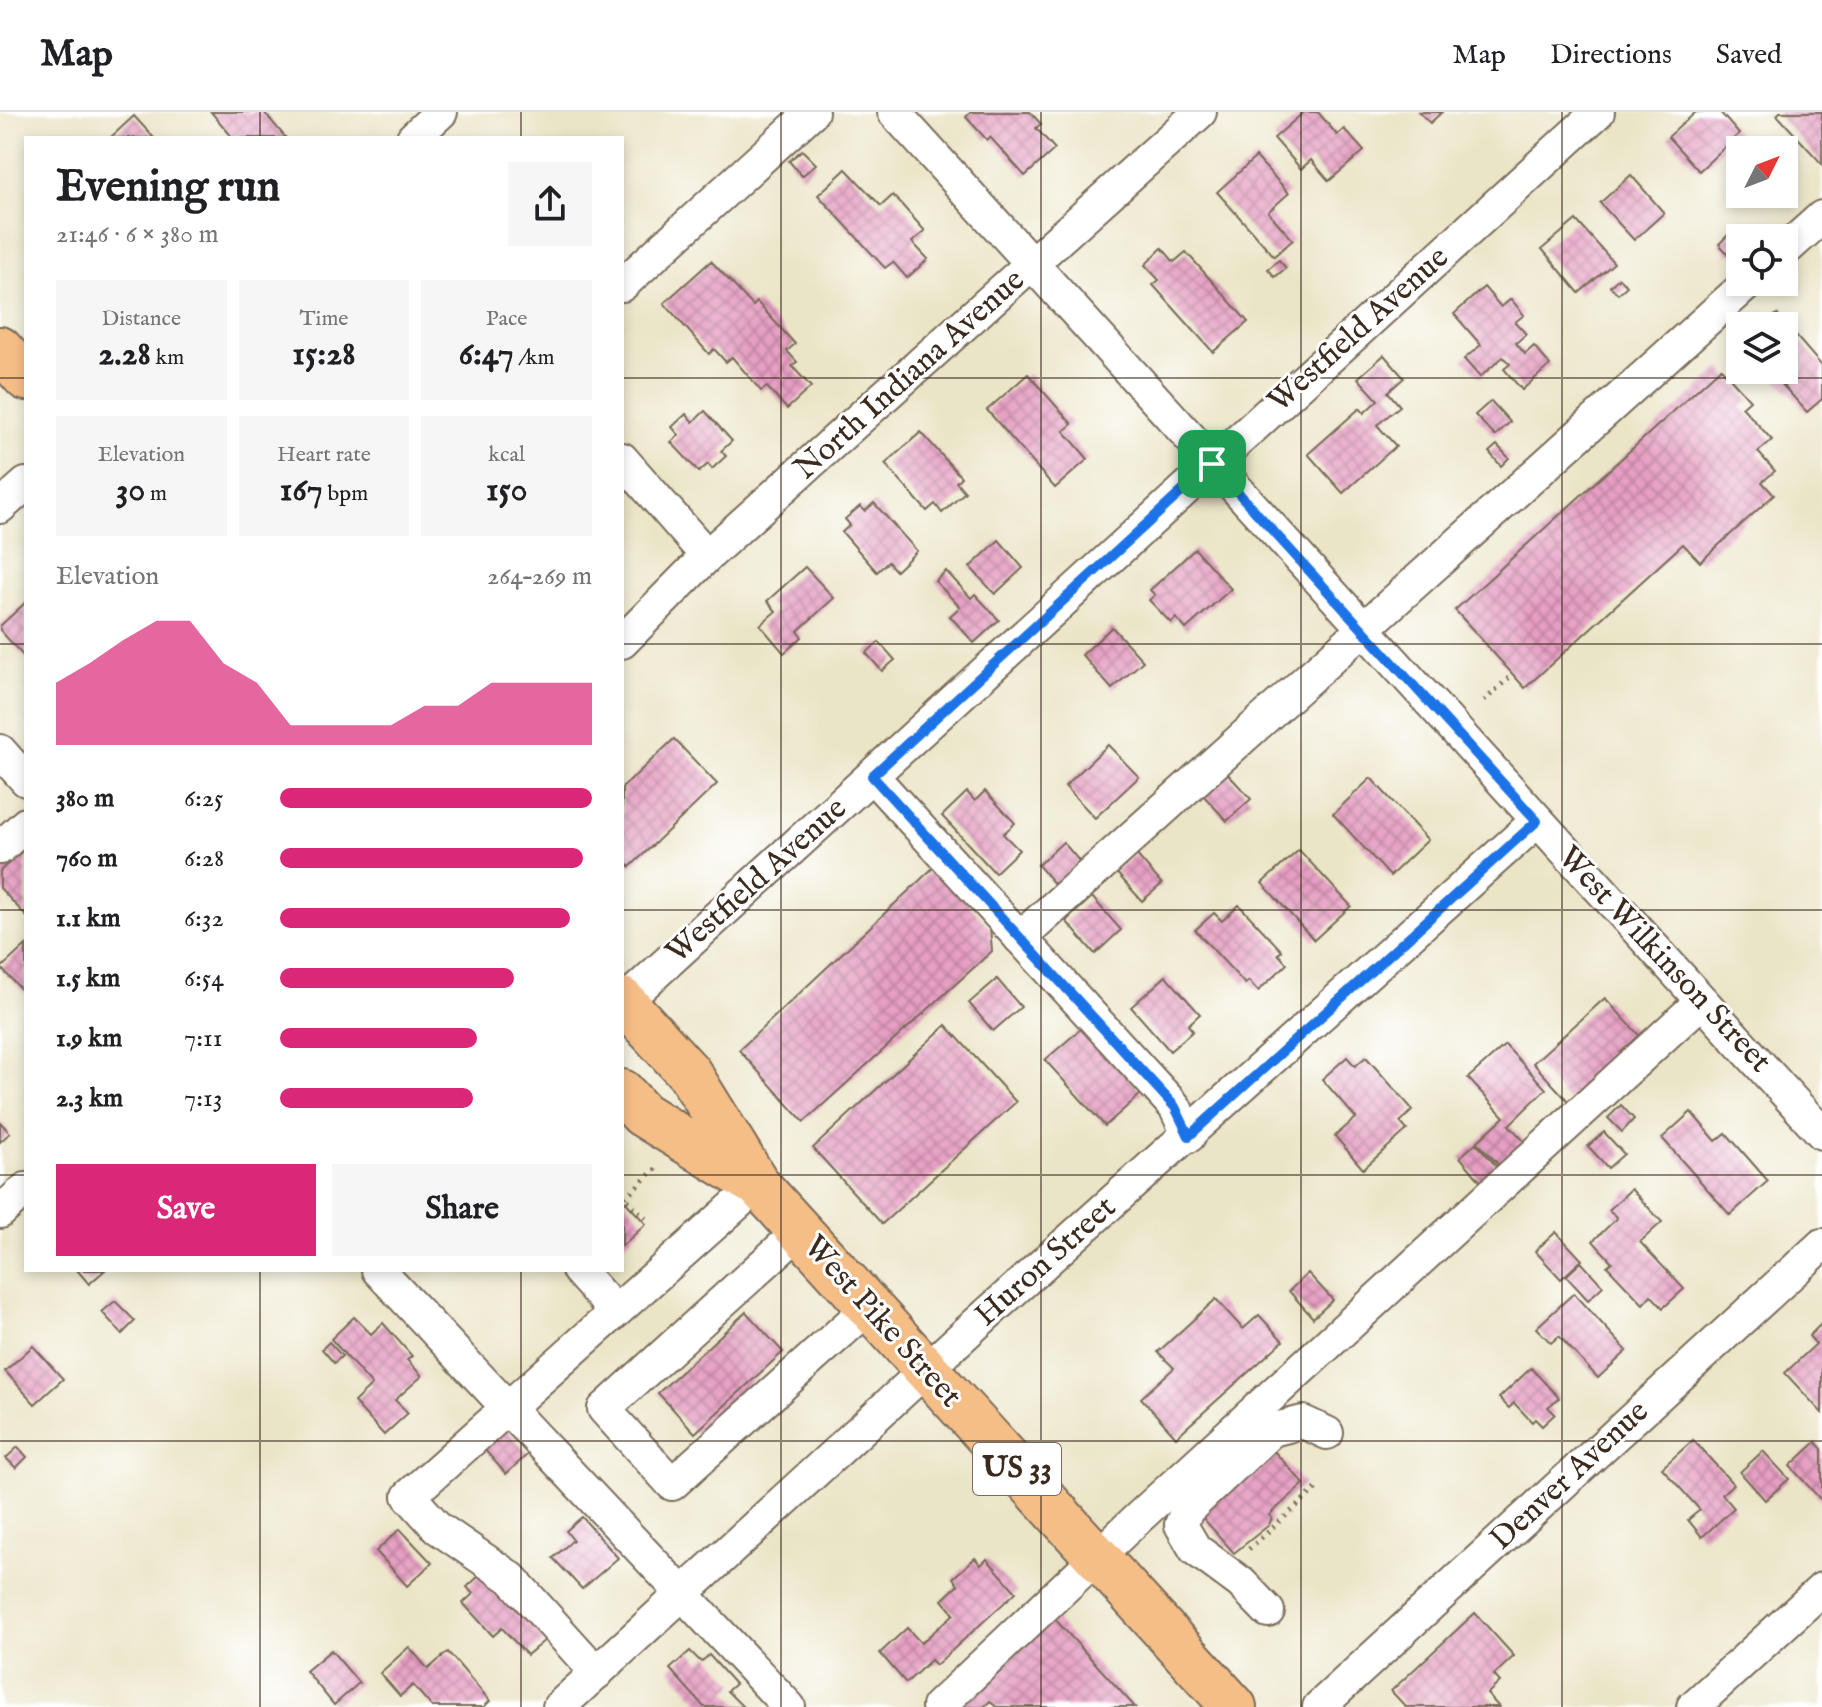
<!DOCTYPE html>
<meta charset="utf-8">
<style>
body{margin:0;font-family:"IM FELL English",serif;background:#f6f6f6;color:#202124;height:100vh;display:flex;flex-direction:column;font-size:30px;white-space:nowrap}
*{box-sizing:border-box;margin:0}
p{font-size:26px;color:#757577}
.icon{flex:none;width:44px;height:44px;fill:none;stroke:currentColor;stroke-width:2;stroke-linecap:round;stroke-linejoin:round}
.map{position:relative;flex:1;overflow:hidden}
.panel{position:absolute;left:24px;top:24px;width:600px;height:1136px;display:flex;flex-direction:column;background:#fff;border-radius:0px;box-shadow:0 4px 12px #0003}
.panel>*{flex:none}
.needle{width:52px;rotate:48deg}
.fabs{position:absolute;left:1726px;top:24px;display:grid;gap:16px}
.fabs a{display:grid;place-items:center;width:72px;height:72px;border-radius:0px;background:#fff;box-shadow:0 4px 12px #0003;font-size:40px}
.pin{position:absolute;display:grid;place-items:center;width:68px;height:68px;color:#fff;margin:-34px;border-radius:16px;box-shadow:0 4px 12px #0006}
.round{display:grid;place-items:center;flex:none;width:84px;height:84px;border-radius:0px;background:#f6f6f6}
.overview{display:flex;align-items:center;justify-content:space-between;height:136px;padding:0 32px}
h1{font-size:44px;font-weight:800;line-height:60px}
.metrics{display:grid;grid-template-columns:repeat(3,1fr);gap:12px;height:136px;padding:8px 32px}
.metrics div{display:grid;align-content:center;border-radius:0px;background:#f6f6f6;text-align:center}
.metrics b{font-size:34px;font-weight:800}
.metrics small{font-size:22px;font-weight:400}
.metrics p{font-size:22px}
.chart{height:224px;padding:16px 32px}
.chart p{display:flex;justify-content:space-between}
.chart svg{width:100%;height:144px;margin-top:8px;fill:#db2777;opacity:.7}
.cta{display:flex;gap:16px;margin-top:auto;padding:16px 32px}
.cta a{flex:1;height:92px;border-radius:0px;background:#db2777;color:#fff;font-size:32px;font-weight:800;line-height:92px;text-align:center}
.cta a+a{background:#f6f6f6;color:#202124}
ul{padding:0 32px;list-style:none;font-size:26px}
li{display:grid;grid-template-columns:128px 96px 1fr;align-items:center;height:60px}
li i{height:20px;border-radius:10px;background:#db2777}
header{display:flex;align-items:center;gap:48px;box-sizing:border-box;height:112px;padding:0 40px;background:#fff;border-bottom:2px solid #e0e0e0}
header strong{font-size:38px}
nav{display:flex;gap:44px;margin-inline-start:auto;font-size:28px}
.map>svg:first-child{display:block}
</style>
<header>
<strong>Map</strong>
<nav><a>Map</a><a>Directions</a><a>Saved</a></nav>
</header>
<div class="map">
<svg width="1822" height="1595" viewBox="0 0 1822 1595">
<defs>
<pattern id="building-cross-hatch" width="8" height="8" patternUnits="userSpaceOnUse" patternTransform="scale(2)"><rect width="8" height="8" fill="#e79fc3"/><path d="M0 0l8 8M0 8l8-8" fill="none" stroke="#bc829e"/></pattern>
</defs>
<rect width="100%" height="100%" fill="#fff"/>
<filter id="ink" filterUnits="userSpaceOnUse"><feTurbulence type="fractalNoise" baseFrequency=".0125" numOctaves="2"/><feDisplacementMap in="SourceGraphic" scale="16" xChannelSelector="R" yChannelSelector="G"/><feConvolveMatrix kernelMatrix="1 2 1 2 8 2 1 2 1" color-interpolation-filters="sRGB"/></filter>
<filter id="wash" filterUnits="userSpaceOnUse"><feTurbulence type="fractalNoise" baseFrequency=".006" numOctaves="4" result="noise"/><feDisplacementMap in="SourceGraphic" scale="32" xChannelSelector="R" yChannelSelector="G"/><feGaussianBlur stdDeviation="1.8" result="paint"/><feColorMatrix in="noise" values="0 0 0 0 0 0 0 0 0 0 0 0 0 0 0 0 0 1.4 0 .05"/><feComposite in="paint" operator="in"/></filter>
<g filter="url(#wash)">
<rect width="100%" height="100%" fill="#ebe5c7"/>
<g id="blocks">
<g fill="url(#building-cross-hatch)">
<path d="M211,0H264L286,26H233Z"/>
<path d="M971,0H1030L1041,12L1036,16L1055,37L1025,64L990,25L987,28L966,5Z"/>
<path d="M1304,0H1318L1337,23L1344,17L1364,39L1329,69L1311,48L1301,57L1274,26Z"/>
<path d="M1419,0H1442L1430,11Z"/>
<path d="M1696,0H1720L1739,22L1699,59L1668,25Z"/>
<path d="M1780,0H1822V52L1777,3Z"/>
<path d="M134,4L154,26H110Z"/>
<path d="M802,38L816,52L802,64L789,49Z"/>
<path d="M1256,45L1289,81L1268,100L1293,128L1274,144L1217,80Z"/>
<path d="M846,57L881,94L893,83L925,119L912,130L928,147L907,166L893,150L885,156L818,83Z"/>
<path d="M1631,63L1664,101L1634,128L1600,91Z"/>
<path d="M1576,108L1614,151L1579,181L1542,137Z"/>
<path d="M1733,118L1740,126V133L1729,143L1719,132Z"/>
<path d="M1162,136L1174,150L1186,140L1248,210L1213,240L1153,173L1159,168L1145,153Z"/>
<path d="M1279,148L1286,156L1275,165L1268,157Z"/>
<path d="M711,149L753,194L757,190L795,232L787,239L797,250L792,254L811,275L787,297L767,275L761,279L732,245L726,250L714,237L709,242L664,191Z"/>
<path d="M1619,166L1627,174L1618,182L1610,174Z"/>
<path d="M1484,175L1501,195L1511,187L1524,203L1515,210L1526,222L1516,231L1525,242L1534,234L1550,253L1522,278L1504,257L1510,252L1503,245L1480,265L1464,247L1481,233L1454,202Z"/>
<path d="M1777,202L1822,254V287L1807,300L1769,258H1784V214H1763Z"/>
<path d="M1384,243L1404,266L1388,280L1400,294L1377,313L1396,334L1343,381L1308,342L1360,296L1364,301L1378,288L1358,266Z"/>
<path d="M1721,256L1750,288L1742,295L1772,328L1758,340L1775,359L1762,370L1774,383L1700,450L1683,432L1525,576L1455,498Z"/>
<path d="M1028,262L1072,312L1064,319L1088,347L1055,376L987,298Z"/>
<path d="M1491,289L1510,310L1495,324L1475,303Z"/>
<path d="M705,299L732,329L721,339L726,344L712,357L708,352L699,360L671,330L679,323L672,315L686,302L693,310Z"/>
<path d="M921,320L961,365L956,370L965,380L942,401L935,392L927,399L885,352Z"/>
<path d="M1497,333L1509,346L1501,354L1489,340Z"/>
<path d="M874,391L917,439L896,459L888,450L877,460L842,420L850,413L845,407L860,394L865,399Z"/>
<path d="M999,428L1023,456L995,482L970,455Z"/>
<path d="M1195,437L1231,477L1186,517L1176,506L1171,511L1149,488L1155,483L1150,478Z"/>
<path d="M805,455L834,486L798,519L802,525L784,541L760,513L776,499L767,489Z"/>
<path d="M946,459L971,486L975,482L999,508L974,531L950,504L960,495L935,469Z"/>
<path d="M26,490V547L0,518V514Z"/>
<path d="M1112,515L1143,549L1112,577L1082,543Z"/>
<path d="M879,530L895,548L882,559L866,541Z"/>
<path d="M674,627L717,672L630,755L622,746V676Z"/>
<path d="M1108,633L1139,665L1095,706L1065,674Z"/>
<path d="M1226,660L1251,687L1227,709L1202,682Z"/>
<path d="M1371,666L1428,728L1390,764L1333,702Z"/>
<path d="M985,679L1015,711L1003,722L1019,738L995,761L942,704L967,680L975,689Z"/>
<path d="M1063,730L1080,750L1055,773L1038,753Z"/>
<path d="M26,735V804L0,776V759Z"/>
<path d="M1299,738L1351,794L1314,828L1262,771Z"/>
<path d="M1136,742L1162,772L1142,789L1115,759Z"/>
<path d="M934,755L990,816L992,839L804,1010L739,938Z"/>
<path d="M1092,785L1121,818L1095,842L1066,809Z"/>
<path d="M1239,793L1282,839L1278,842L1287,852L1258,879L1249,869L1245,872L1195,818L1214,801L1222,809Z"/>
<path d="M26,833V883L1,856Z"/>
<path d="M1166,864L1200,902L1188,913L1193,919L1170,939L1131,895Z"/>
<path d="M997,867L1021,895L993,919L969,891Z"/>
<path d="M1605,886L1640,924L1568,989L1533,951Z"/>
<path d="M946,913L1016,990L882,1112L813,1036Z"/>
<path d="M1083,915L1142,981L1105,1014L1045,948Z"/>
<path d="M1505,933L1546,977L1509,1013L1525,1030L1499,1053L1477,1030L1504,1005L1468,966Z"/>
<path d="M1347,945L1355,954L1366,945L1413,998L1400,1010L1407,1018L1363,1057L1335,1024L1356,1006L1322,967Z"/>
<path d="M1621,993L1634,1007L1622,1020L1608,1006Z"/>
<path d="M1691,1000L1716,1029L1726,1021L1768,1069L1730,1103L1662,1026Z"/>
<path d="M0,1010L10,1021L0,1030Z"/>
<path d="M1604,1020L1624,1042L1608,1056L1588,1034Z"/>
<path d="M1476,1031L1497,1055L1481,1070L1460,1045Z"/>
<path d="M1631,1077L1662,1110L1640,1130L1684,1177L1663,1196L1651,1183L1643,1192L1607,1154L1612,1150L1593,1129L1617,1106L1609,1098Z"/>
<path d="M622,1086L646,1112L622,1134Z"/>
<path d="M1556,1120L1582,1148L1561,1167L1535,1139Z"/>
<path d="M1581,1150L1603,1174L1588,1188L1566,1164Z"/>
<path d="M77,1158H105L89,1172Z"/>
<path d="M1308,1161L1333,1188L1313,1206L1289,1179Z"/>
<path d="M1574,1181L1627,1239L1598,1266L1559,1224L1551,1231L1536,1216Z"/>
<path d="M1216,1187L1243,1217L1259,1203L1283,1229L1176,1325L1141,1286L1174,1256L1158,1240Z"/>
<path d="M115,1189L135,1209L122,1222L102,1200Z"/>
<path d="M746,1200L783,1240L695,1321L658,1281Z"/>
<path d="M354,1205L371,1222L383,1211L412,1244L407,1248L422,1264L395,1288L408,1301L384,1323L354,1290L372,1273L331,1227Z"/>
<path d="M1822,1211V1301L1785,1261L1816,1232L1809,1224Z"/>
<path d="M329,1230L342,1244L334,1251L322,1237Z"/>
<path d="M33,1234L63,1267L35,1292L5,1259Z"/>
<path d="M1531,1256L1559,1286L1548,1295L1555,1302L1542,1314L1535,1307L1532,1310L1514,1291L1509,1296L1499,1286Z"/>
<path d="M506,1317L528,1342L506,1362L484,1337Z"/>
<path d="M1693,1328L1733,1372L1722,1382L1734,1396L1702,1425L1688,1408L1700,1398L1662,1356Z"/>
<path d="M1816,1330L1822,1337V1389L1790,1354Z"/>
<path d="M18,1335L27,1345L16,1356L6,1346Z"/>
<path d="M1273,1338L1304,1372L1269,1403L1272,1406L1269,1413L1234,1441L1195,1397Z"/>
<path d="M1763,1339L1789,1367L1765,1388L1740,1360Z"/>
<path d="M582,1405L618,1446L582,1477L553,1446L573,1428L566,1419Z"/>
<path d="M400,1417L432,1451L407,1474L376,1439Z"/>
<path d="M975,1446L981,1453L987,1447L1016,1480L936,1553L931,1548L906,1571L880,1541L907,1516L921,1531L954,1502L942,1488L958,1473L953,1466Z"/>
<path d="M499,1460L545,1511L537,1519L545,1528L527,1543L502,1516L493,1524L463,1491L473,1482L467,1475L481,1462Z"/>
<path d="M1475,1501L1514,1544L1494,1563L1500,1570L1487,1582L1499,1595H1406L1391,1579Z"/>
<path d="M1054,1506L1135,1595H996L990,1589L984,1595H955Z"/>
<path d="M409,1535L428,1557L448,1540L490,1589L484,1595H432L413,1573L400,1584L380,1561Z"/>
<path d="M331,1538L359,1571L334,1593L306,1559Z"/>
<path d="M690,1539L701,1550L709,1543L735,1572L727,1579L743,1595H704L670,1557Z"/>
</g>
</g>
</g>
<g filter="url(#ink)">
<use href="#blocks" fill-opacity="0" stroke="#796b59" stroke-width="2"/>
<g fill="none" stroke-linecap="round" stroke-linejoin="round">
<g stroke="#796b59" stroke-width="36">
<g id="minor">
<path d="M894,0L1822,1021"/>
<path d="M413,26L441,0"/>
<path d="M1784,139L1822,105"/>
<path d="M622,173L812,0"/>
<path d="M622,347L707,444"/>
<path d="M0,395L26,372"/>
<path d="M622,530L707,444L1200,0"/>
<path d="M0,639L26,668"/>
<path d="M872,664L1175,995L1189,1024"/>
<path d="M0,736L26,712"/>
<path d="M1020,826L1749,170"/>
<path d="M624,890L1598,0"/>
<path d="M0,1100L26,1077"/>
<path d="M800,1119L604,1297L672,1372L869,1195"/>
<path d="M378,1158L789,1595"/>
<path d="M578,1158L614,1198"/>
<path d="M1268,1499L1241,1471L1195,1437L1181,1413L1187,1398L1272,1318L1303,1310L1327,1321"/>
<path d="M597,1561L511,1466L438,1416L409,1384L758,1073"/>
<path d="M559,1595L976,1212L1537,709"/>
<path d="M938,1595L1136,1408L1702,889"/>
<path d="M1319,1595L1822,1133"/>
<path d="M1693,1595L1822,1477"/>
</g>
</g>
<g stroke="#796b59" stroke-width="48">
<g id="highway">
<path d="M0,237L26,266"/>
<path d="M622,888L689,961L758,1073L1234,1595"/>
<path d="M622,980L642,1002L749,1068"/>
</g>
</g>
<g stroke="#796b59" stroke-width="5" stroke-dasharray="2 6" stroke-linecap="butt">
<path d="M1484,589L1513,562"/>
<path d="M622,1082L647,1108"/>
<path d="M625,1085L659,1054"/>
<path d="M1249,1437L1318,1375"/>
</g>
<use href="#minor" stroke="#fff" stroke-width="32"/>
<use href="#highway" stroke="#f6be87" stroke-width="44"/>
</g>
</g>
<g fill="none" stroke-linecap="round" stroke-linejoin="round" filter="url(#ink)">
<g stroke="#fff" stroke-width="16">
<path id="route" d="M1212,352L1537,709L1189,1024L1175,995L872,664Z"/>
</g>
<use href="#route" stroke="#1a73e8" stroke-width="10"/>
</g>
<path fill="none" stroke="#3b2a1e" stroke-width="2" stroke-opacity="0.55" d="M260,0V26M521,0V26M781,0V1595M1041,0V1595M1301,0V1595M1562,0V1595M0,266H26M622,266H1822M0,532H26M622,532H1822M0,798H26M622,798H1822M0,1063H26M622,1063H1822M260,1158V1595M521,1158V1595M0,1329H1822"/>
<g text-anchor="middle" dominant-baseline="central" stroke-width="6" stroke-linejoin="round" paint-order="stroke">
<rect fill="#fff" stroke="#766a62" stroke-width="2" x="973" y="1331" width="88" height="52" rx="6"/>
<g font-size="30" font-weight="bold" fill="#3b2a1e">
<text x="1017" y="1357">US 33</text>
</g>
<g font-size="32" fill="#3b2a1e" stroke="#fff">
<text transform="translate(1359 218) rotate(-42)">Westfield Avenue</text>
<text transform="translate(910 263) rotate(-42)">North Indiana Avenue</text>
<text transform="translate(757 769) rotate(-42)">Westfield Avenue</text>
<text transform="translate(1664 848) rotate(47)">West Wilkinson Street</text>
<text transform="translate(1046 1150) rotate(-42)">Huron Street</text>
<text transform="translate(882 1210) rotate(48)">West Pike Street</text>
<text transform="translate(1570 1364) rotate(-43)">Denver Avenue</text>
</g>
</g>
</svg>
<div class="fabs">
<a><svg class="needle" viewBox="-14 -14 28 28"><path d="M0-13l5 13h-10z" fill="#e53935"/><path d="M0 13l5-13h-10z" fill="#757577"/></svg></a>
<a><svg class="icon" aria-label="locate" viewBox="0 0 24 24"><circle cx="12" cy="12" r="6"/><path d="M12 2v4M12 18v4M2 12h4M18 12h4"/></svg></a>
<a><svg class="icon" aria-label="layers" viewBox="0 0 24 24"><path d="M12 4l9 5-9 5-9-5zM3 14l9 5 9-5"/></svg></a>
</div>
<div class="pin" style="left:1212px;top:352px;background:#1e9e55"><svg class="icon" aria-label="arrive" viewBox="0 0 24 24"><path d="M6 21V4h12l-3 4 3 4H6"/></svg></div>
<section class="panel">
<div class="overview"><div><h1>Evening run</h1><p>21:46 · 6 × 380 m</p></div><a class="round"><svg class="icon" aria-label="share" viewBox="0 0 24 24"><path d="M12 15V3M7 8l5-5 5 5M5 13v7h14v-7"/></svg></a></div>
<div class="metrics">
<div><p>Distance</p><b>2.28<small> km</small></b></div>
<div><p>Time</p><b>15:28</b></div>
<div><p>Pace</p><b>6:47<small> /km</small></b></div>
</div>
<div class="metrics">
<div><p>Elevation</p><b>30<small> m</small></b></div>
<div><p>Heart rate</p><b>167<small> bpm</small></b></div>
<div><p>kcal</p><b>150</b></div>
</div>
<div class="chart"><p><span>Elevation</span>264–269 m</p>
<svg viewBox="0 0 160 44" preserveAspectRatio="none"><path d="M0 44V25L10 19L20 12L30 6L40 6L50 19L60 25L70 38L80 38L90 38L100 38L110 32L120 32L130 25L140 25L150 25L160 25V44z"/></svg>
</div>
<ul>
<li><b>380 m</b>6:25<i style="width:100%"></i></li>
<li><b>760 m</b>6:28<i style="width:97%"></i></li>
<li><b>1.1 km</b>6:32<i style="width:93%"></i></li>
<li><b>1.5 km</b>6:54<i style="width:75%"></i></li>
<li><b>1.9 km</b>7:11<i style="width:63%"></i></li>
<li><b>2.3 km</b>7:13<i style="width:62%"></i></li>
</ul>
<div class="cta"><a>Save</a><a>Share</a></div>
</section>
</div>
